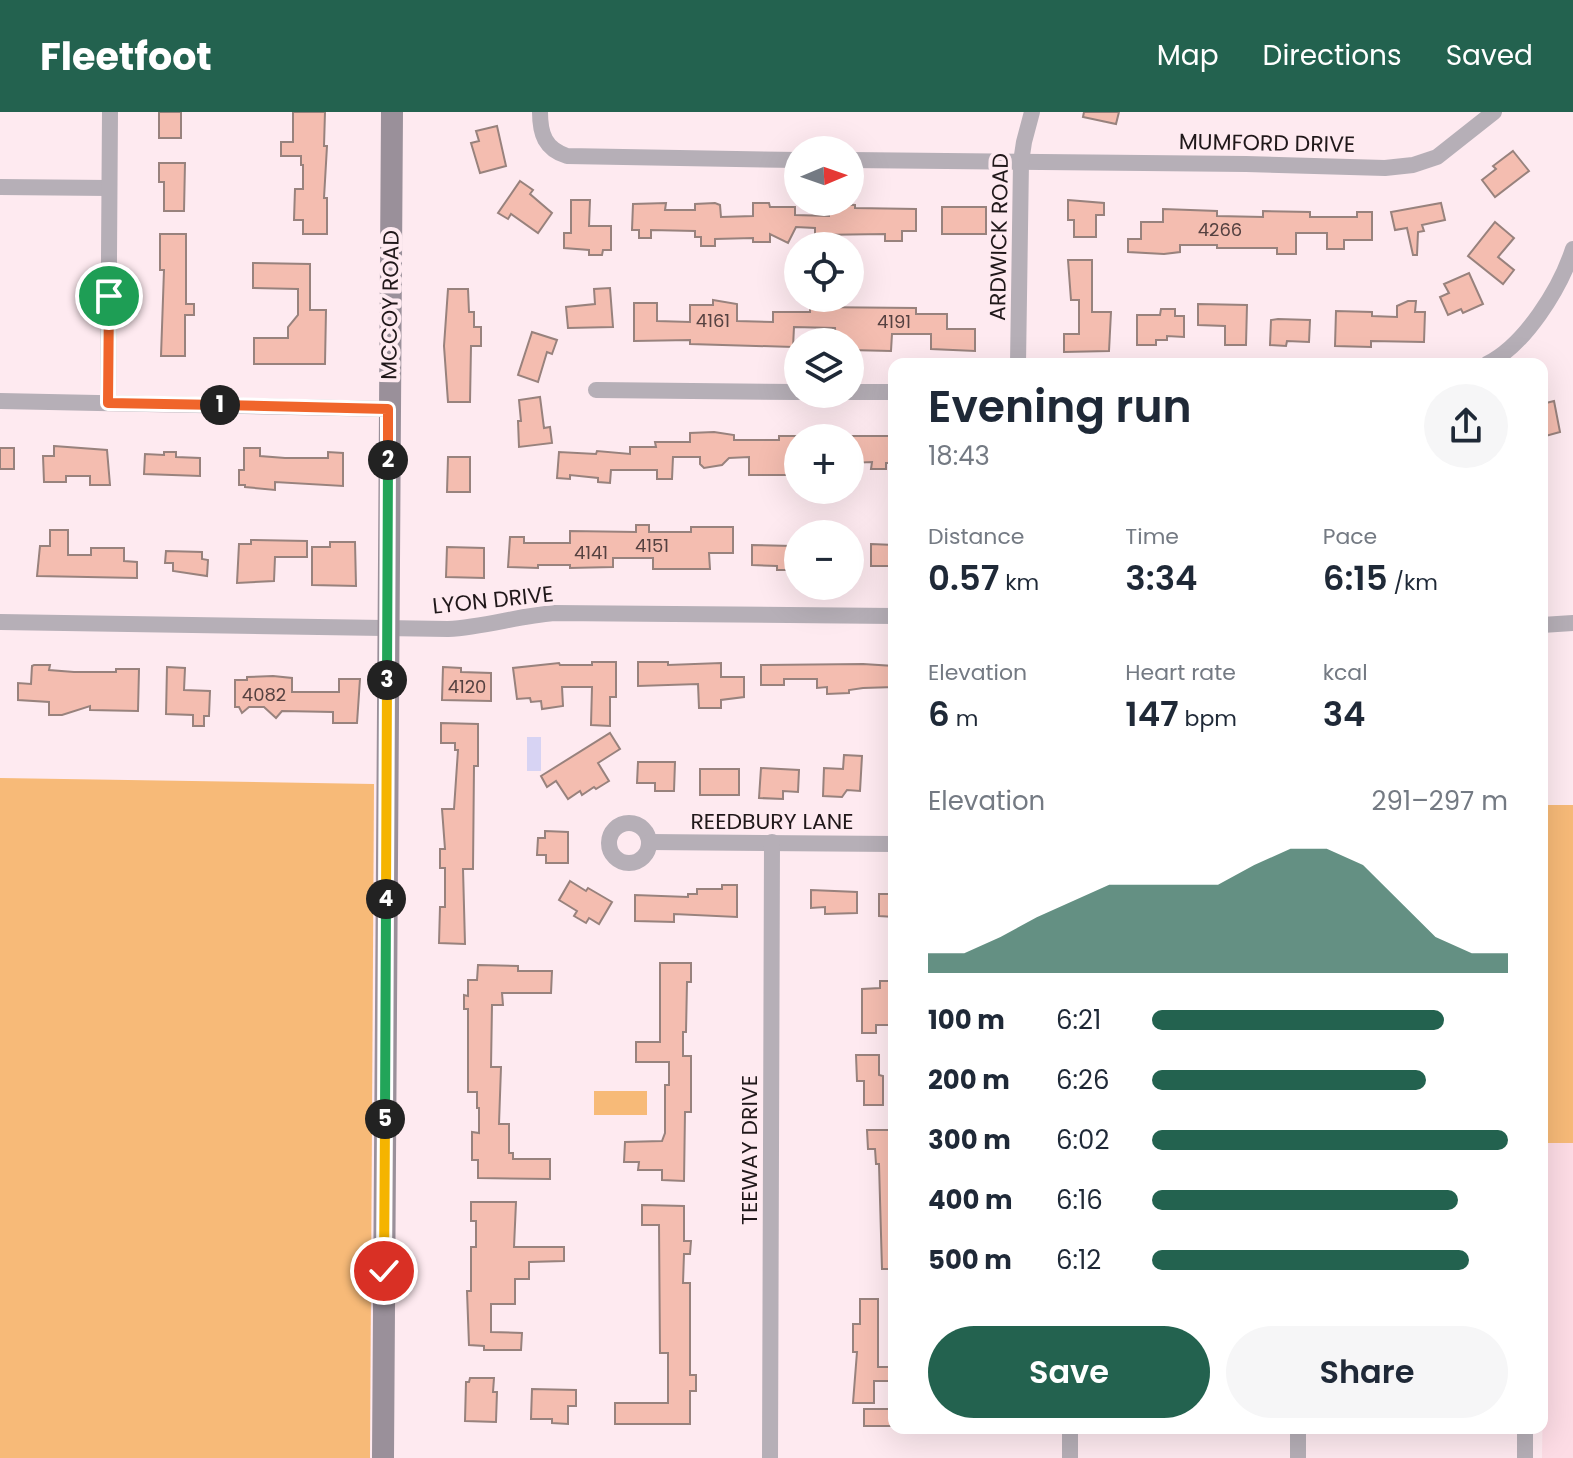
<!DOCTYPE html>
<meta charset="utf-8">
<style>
body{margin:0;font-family:Poppins,sans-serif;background:#f6f6f7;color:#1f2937;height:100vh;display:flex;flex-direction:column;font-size:30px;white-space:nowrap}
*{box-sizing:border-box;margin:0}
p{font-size:26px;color:#747a83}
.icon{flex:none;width:44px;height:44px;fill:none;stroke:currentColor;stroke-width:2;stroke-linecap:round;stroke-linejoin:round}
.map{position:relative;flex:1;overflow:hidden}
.side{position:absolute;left:888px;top:246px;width:660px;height:1076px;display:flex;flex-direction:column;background:#fff;border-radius:16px;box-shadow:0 8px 32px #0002}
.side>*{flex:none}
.needle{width:52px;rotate:88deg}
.tools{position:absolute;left:784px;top:24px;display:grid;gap:16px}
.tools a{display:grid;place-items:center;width:80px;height:80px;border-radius:50%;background:#fff;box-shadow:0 8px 32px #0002;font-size:40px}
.pin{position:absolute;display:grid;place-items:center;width:68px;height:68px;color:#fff;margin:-34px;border:4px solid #fff;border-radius:50%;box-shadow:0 2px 8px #0007}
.km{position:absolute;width:40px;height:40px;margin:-20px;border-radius:50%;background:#222;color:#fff;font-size:22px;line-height:40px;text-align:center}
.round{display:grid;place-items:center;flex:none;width:84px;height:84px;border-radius:42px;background:#f6f6f7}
.headline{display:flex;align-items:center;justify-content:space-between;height:136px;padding:0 40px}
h1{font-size:44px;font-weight:600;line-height:60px}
.stats{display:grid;grid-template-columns:repeat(3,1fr);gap:12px;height:136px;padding:8px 40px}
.stats div{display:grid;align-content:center}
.stats b{font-size:34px;font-weight:600}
.stats small{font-size:22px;font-weight:400}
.stats p{font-size:22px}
.chart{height:224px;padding:16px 40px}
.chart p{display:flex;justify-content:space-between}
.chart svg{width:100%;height:144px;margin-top:8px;fill:#23624f;opacity:.7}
.cta{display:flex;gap:16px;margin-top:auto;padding:16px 40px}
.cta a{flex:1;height:92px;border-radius:48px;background:#23624f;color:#fff;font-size:32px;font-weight:600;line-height:92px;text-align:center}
.cta a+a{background:#f6f6f7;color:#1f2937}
ul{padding:0 40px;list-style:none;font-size:26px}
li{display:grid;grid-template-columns:128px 96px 1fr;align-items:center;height:60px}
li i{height:20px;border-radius:10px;background:#23624f}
header{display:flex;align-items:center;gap:48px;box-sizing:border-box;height:112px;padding:0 40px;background:#23624f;color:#fff}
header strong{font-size:38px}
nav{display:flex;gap:44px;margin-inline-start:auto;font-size:28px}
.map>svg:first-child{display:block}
</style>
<header>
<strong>Fleetfoot</strong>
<nav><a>Map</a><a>Directions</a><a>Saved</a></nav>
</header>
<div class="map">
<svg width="1573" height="1346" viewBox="0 0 1573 1346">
<rect width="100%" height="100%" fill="#feeaf0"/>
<path fill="#fddce5" d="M1542,1031H1573V1346H1542L1545,1141L1542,1132Z"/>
<g fill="#f7ba78">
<path d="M0,666L374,672L370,1346H0Z"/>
<rect x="1542" y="693" width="31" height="338"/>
<rect x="594" y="979" width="53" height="24"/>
</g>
<rect fill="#d7d3f3" x="527" y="625" width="14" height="34"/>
<g fill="#f4bdb0" stroke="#98827d" stroke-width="2">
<rect x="159" y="0" width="22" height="26"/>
<path d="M293,0H325L324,34H327L324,86H327V122H303V108H294L295,77H303V53H301V44H281V30H293Z"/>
<path d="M1084,0H1119L1116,12L1083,5Z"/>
<path d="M497,14L506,54L480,61L471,31L479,29L476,19Z"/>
<path d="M1513,39L1529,59L1495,85L1482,68L1496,57L1493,54Z"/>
<path d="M159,51H185L184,99H164V70H159Z"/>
<path d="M520,69L533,78L530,82L552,101L538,121L511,102L508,107L498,101Z"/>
<path d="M571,88H590L589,114H611V138H603L602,143H589V138L564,136V121H571Z"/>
<path d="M1068,88L1104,91V103H1096V125H1074V108H1068Z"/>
<path d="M666,91L665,98H695V92L715,91L720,93L721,105L753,104V91H769L770,95H795V103L829,104V100H836V92L855,93V96L916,97V119H902V129H885V122L815,123V116L796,115L788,131L770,122V130H753V126L715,127V134H701V125H695V119L651,118V126H639V118H632L633,92Z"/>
<path d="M1441,91L1445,108L1422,113L1424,119L1418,120L1417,143H1413L1407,116L1395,118L1391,100Z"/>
<rect x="942" y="95" width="44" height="27"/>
<path d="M1163,97L1217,99V104L1263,105V99L1310,100V105H1357V100H1372V128H1344V137H1327V121H1296V142H1277V136H1217V133H1180V140L1164,142L1128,140V127H1141V110H1163Z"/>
<path d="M1495,110L1514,126L1498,145L1514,158L1503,172L1468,144Z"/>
<path d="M160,122H186V192H194V203H185V244H161L164,158H160Z"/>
<path d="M1068,148H1092V200H1111L1109,239L1064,240V222H1079V188H1071Z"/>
<path d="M253,151L310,152V198H326L325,252H254V226H288V215L298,203V177L253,176Z"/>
<path d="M1469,161L1483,192L1463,201L1461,197L1448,203L1440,185L1449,181L1444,172Z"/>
<path d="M610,176L613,215L568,216L566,195L595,192L594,177Z"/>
<path d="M448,177H468L469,200H474V215H481V234H471L470,290H448L444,234Z"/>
<path d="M713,188L737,192V209L773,210V200H810V195L916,196V202H947V217H975V239L931,237V222H892L891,239L850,238V230H836L835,216L794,215L793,235L690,232V228L634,229V191H657V209L690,210V193H713Z"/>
<path d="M1408,189H1416L1415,200H1425L1424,230L1371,229V235L1335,234L1336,199L1372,200V204L1397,205V194Z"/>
<path d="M1198,192L1247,193L1246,233H1225V214L1198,213Z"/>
<path d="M1161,197H1175V204H1184V225L1167,224V228H1156V233H1137V203H1160Z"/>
<path d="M1278,207L1310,208L1309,230L1287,229L1286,234L1270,233L1271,208Z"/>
<path d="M532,220L557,228L552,242L547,240L538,270L518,263Z"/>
<path d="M540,285L544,316L550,315L552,331L519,335L518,309H521L519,288Z"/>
<path d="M1554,289L1560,320L1542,325V292Z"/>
<path d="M714,320L734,323V328H779V324H797V363H749V345L729,346L722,353L704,356L700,352V345H673L672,367H657V358H611L610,371L598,370V366L570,363V367L557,366L559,340L596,342L597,339L630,342V335H656L655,330H690V321Z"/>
<path d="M850,324H894V351H886V357H871L872,350L850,351Z"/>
<path d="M54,334L107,338L110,373H90V364H66V370H44L43,344H54Z"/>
<rect x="0" y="336" width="14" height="21"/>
<path d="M244,336H260V344L285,346H328V340L343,341V374L275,370V378L245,375V373H239V358H244Z"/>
<path d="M164,340H176V345L200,346V364L144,362L145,342L164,343Z"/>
<path d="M448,345H470V380H447Z"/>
<path d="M636,413H649V420H691V415H733V441H709L710,457H653V446H613V455L570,456V453H538V456L508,455L510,425H524V431H570V419L636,420Z"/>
<path d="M50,418H68V443H91V436H124V449L137,450V466L37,464L40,434H50Z"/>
<path d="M251,428L307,429V445H275L274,469L237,471L239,432H251Z"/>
<path d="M330,430H355L356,474L312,473V435H330Z"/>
<path d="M871,432L894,433V454H871Z"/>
<path d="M752,433L792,434V458H777V454L752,453Z"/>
<path d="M447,435L484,436V466L446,465Z"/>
<path d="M166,439L202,440V447L208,448L207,464L173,459V451H165Z"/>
<path d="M592,550H616V585H610V614L591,613L592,575H562L563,594L542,597L541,589L531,590L530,586L517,587L513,556L559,551L560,553H592Z"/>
<path d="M638,550H668V553L721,551V565H744V585L721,588V596H699L698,572L638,574Z"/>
<path d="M863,552L894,554V575L863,576L849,578V581L827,582V575L817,576V567H784V573H761V553Z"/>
<path d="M34,553H50L49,558L74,560H116V557H139L138,599L90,598V594L62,603H49V590L18,588V571L31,572L32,554Z"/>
<path d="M167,555L185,556L184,578L210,579L209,604H204V614H193V603L166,602Z"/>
<path d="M443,555L461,556V560L491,561V589L442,588Z"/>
<path d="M273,564L292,566V580H339V567H360L357,611H333V600L282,599L276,606L264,595H249L242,601L239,595H235V568H247V565Z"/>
<path d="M441,611L478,612V654H474L473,757H463L465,832L439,831L440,795H445V756H440V737H445L442,697H454L458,638H455V631H441Z"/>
<path d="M610,621L620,637L598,651L609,669L596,677L594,675L582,683L580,679L568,687L556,669L547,675L541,664Z"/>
<path d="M844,643L862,644L860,679L847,678L842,685L823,684L824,656L843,657Z"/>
<path d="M638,650H675L674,679H655V671H637Z"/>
<path d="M761,656L799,658L798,680L783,679V687L759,686Z"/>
<rect x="700" y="657" width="39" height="26"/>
<path d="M545,719L568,720V751H546V743H537L538,726H545Z"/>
<path d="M570,769L586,779L588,776L612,790L599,812L589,806L586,811L574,804L577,799L559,788Z"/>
<path d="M722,773H737V805L674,802V810L635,809V783L688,785V782H697V777H722Z"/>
<path d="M811,778L857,780V801L825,802V795L811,796Z"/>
<path d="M879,782H894V805L879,804Z"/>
<path d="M660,851H691V870H687L686,920H683V944H691V1000H685L684,1069L662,1068V1058H638L639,1050H624L625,1030L662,1029L665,1021V973H669V950H636V930H660Z"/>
<path d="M478,853L518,854V859H552L551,881H502L503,893H492L491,955H501L499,1012H509V1041H513V1047H550V1067L478,1066V1048H472V1020L479,1021V996H477V980H468V897H464V883L468,884V868H477Z"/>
<path d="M880,869H893L894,913H876V921H862V877L880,876Z"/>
<path d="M856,943H879V963L883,964V993H864V969H857Z"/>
<path d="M867,1018H894V1157H882L879,1052H876L875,1037H868Z"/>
<path d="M471,1090H516L514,1135H564V1149L529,1150V1167H515V1192H491V1220L522,1221L521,1238H484V1234L469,1233L467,1179H471V1135H476V1109H471Z"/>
<path d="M642,1093L684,1094V1129H691L690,1142H684L683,1171H690V1263H696V1279H690V1312H615V1291H668V1241H660L659,1113H642Z"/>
<path d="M860,1187H878V1255H890V1269H874V1291H853L857,1240H853V1212H860Z"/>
<path d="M470,1266H494L493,1280H497L496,1310L465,1309L466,1270H469Z"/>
<path d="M532,1277L576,1278V1294H568V1312L552,1311V1307H531Z"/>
<rect x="864" y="1297" width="30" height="17"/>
</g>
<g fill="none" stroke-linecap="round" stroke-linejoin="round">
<g stroke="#b6afb7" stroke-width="16">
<path d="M540,0C540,22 545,37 567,44L798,48"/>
<path d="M850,48L1246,52L1385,56L1413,53L1437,45L1494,0"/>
<path d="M0,75L109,76"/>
<path d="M1018,252L1021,50L1024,30L1032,0"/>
<path d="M1487,252C1525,233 1560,177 1573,137"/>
<path d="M596,278L798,280"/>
<path d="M850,280H894"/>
<path d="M0,289L388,297"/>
<path d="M108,291L110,0"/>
<path d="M0,510L448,517C484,515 518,504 554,501L894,504"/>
<path d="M1542,513L1573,511"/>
<circle cx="629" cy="731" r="20"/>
<path d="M649,730L894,732"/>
<path d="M1298,1316V1346"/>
<path d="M770,1346L772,730"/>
<path d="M1070,1346V1316"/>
<path d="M1525,1346V1316"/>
</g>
<path stroke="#9a909a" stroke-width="22" d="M383,1346L392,0"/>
</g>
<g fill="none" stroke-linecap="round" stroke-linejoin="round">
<g stroke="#fff" stroke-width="16">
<path id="split-1" d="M109,184L108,291L220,293"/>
</g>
<g stroke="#fff" stroke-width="16">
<path id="split-2" d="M220,293L388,297V348"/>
</g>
<g stroke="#fff" stroke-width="16">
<path id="split-3" d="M387,568L388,348"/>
</g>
<g stroke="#fff" stroke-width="16">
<path id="split-4" d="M386,787L387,568"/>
</g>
<g stroke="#fff" stroke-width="16">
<path id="split-5" d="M385,1007L386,787"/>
</g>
<g stroke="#fff" stroke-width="16">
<path id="split-6" d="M384,1159L385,1007"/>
</g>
<use href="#split-1" stroke="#f0652b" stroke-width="10"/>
<use href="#split-2" stroke="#f0652b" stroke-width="10"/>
<use href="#split-3" stroke="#22a559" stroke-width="10"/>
<use href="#split-4" stroke="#f5b400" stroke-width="10"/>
<use href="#split-5" stroke="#22a559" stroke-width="10"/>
<use href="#split-6" stroke="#f5b400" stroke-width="10"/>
</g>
<g text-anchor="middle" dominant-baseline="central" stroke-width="8" stroke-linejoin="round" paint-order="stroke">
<g font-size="18" fill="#554140">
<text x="1220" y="117">4266</text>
<text x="713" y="208">4161</text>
<text x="894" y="209">4191</text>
<text x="652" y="433">4151</text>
<text x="591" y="440">4141</text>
<text x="467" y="574">4120</text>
<text x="264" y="582">4082</text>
</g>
<g font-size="22" fill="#20181a" stroke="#feeaf0">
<text transform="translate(1267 31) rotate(1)">MUMFORD DRIVE</text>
<text transform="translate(999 125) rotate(-89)">ARDWICK ROAD</text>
<text transform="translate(390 193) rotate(-89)">MCCOY ROAD</text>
<text transform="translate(493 488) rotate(-6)">LYON DRIVE</text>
<text x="772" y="709">REEDBURY LANE</text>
<text transform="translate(749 1038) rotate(-90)">TEEWAY DRIVE</text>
</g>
</g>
</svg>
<div class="tools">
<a><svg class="needle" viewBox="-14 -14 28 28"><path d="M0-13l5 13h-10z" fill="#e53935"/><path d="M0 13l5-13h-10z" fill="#747a83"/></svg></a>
<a><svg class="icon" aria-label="locate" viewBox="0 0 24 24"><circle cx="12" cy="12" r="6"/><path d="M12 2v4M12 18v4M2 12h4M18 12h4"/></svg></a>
<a><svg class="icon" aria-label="layers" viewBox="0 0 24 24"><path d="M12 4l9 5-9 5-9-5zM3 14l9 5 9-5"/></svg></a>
<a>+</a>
<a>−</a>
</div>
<div class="pin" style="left:109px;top:184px;background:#1e9e55"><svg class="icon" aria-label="arrive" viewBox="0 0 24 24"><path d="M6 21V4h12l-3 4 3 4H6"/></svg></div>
<div class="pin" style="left:384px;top:1159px;background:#d93025"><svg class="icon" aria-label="check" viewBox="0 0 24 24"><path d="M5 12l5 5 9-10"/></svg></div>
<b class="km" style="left:220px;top:293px">1</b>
<b class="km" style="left:388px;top:348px">2</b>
<b class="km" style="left:387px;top:568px">3</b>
<b class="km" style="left:386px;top:787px">4</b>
<b class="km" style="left:385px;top:1007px">5</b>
<section class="side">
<div class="headline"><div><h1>Evening run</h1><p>18:43</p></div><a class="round"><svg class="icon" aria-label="share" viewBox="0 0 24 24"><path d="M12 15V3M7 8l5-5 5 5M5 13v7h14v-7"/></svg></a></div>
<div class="stats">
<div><p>Distance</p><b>0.57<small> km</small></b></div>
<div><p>Time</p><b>3:34</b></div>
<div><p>Pace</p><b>6:15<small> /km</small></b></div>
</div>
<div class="stats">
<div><p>Elevation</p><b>6<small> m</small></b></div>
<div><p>Heart rate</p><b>147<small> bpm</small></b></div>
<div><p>kcal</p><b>34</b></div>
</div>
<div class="chart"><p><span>Elevation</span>291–297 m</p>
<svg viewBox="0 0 160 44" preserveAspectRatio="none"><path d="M0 44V38L10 38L20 33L30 27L40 22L50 17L60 17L70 17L80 17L90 11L100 6L110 6L120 11L130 22L140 33L150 38L160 38V44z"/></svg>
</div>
<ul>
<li><b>100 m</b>6:21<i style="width:82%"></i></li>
<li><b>200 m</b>6:26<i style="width:77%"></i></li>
<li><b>300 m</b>6:02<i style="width:100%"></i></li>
<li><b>400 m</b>6:16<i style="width:86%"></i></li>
<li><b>500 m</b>6:12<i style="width:89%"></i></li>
</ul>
<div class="cta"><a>Save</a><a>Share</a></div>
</section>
</div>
